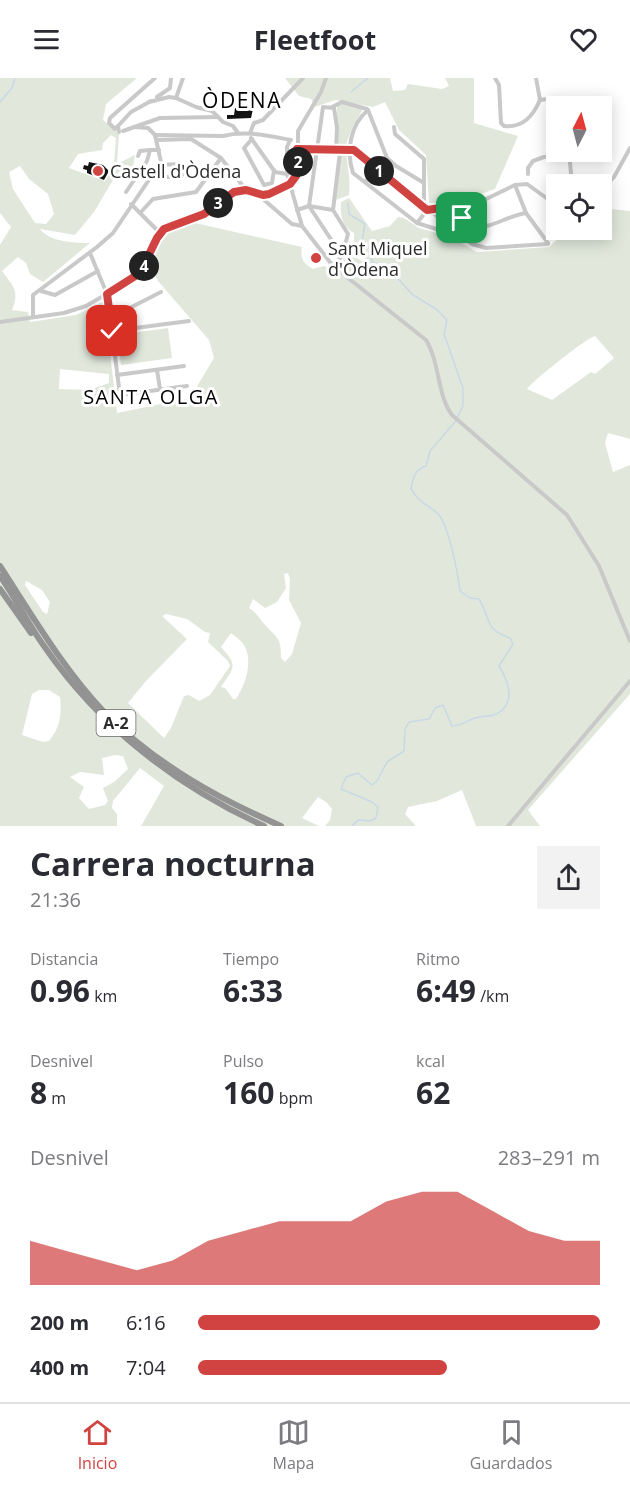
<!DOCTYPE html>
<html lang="es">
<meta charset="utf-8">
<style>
body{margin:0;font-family:"Open Sans",sans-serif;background:#f2f2f3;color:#2b2b33;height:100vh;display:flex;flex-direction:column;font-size:22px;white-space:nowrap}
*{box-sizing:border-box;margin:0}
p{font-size:20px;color:#7c7c81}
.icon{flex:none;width:33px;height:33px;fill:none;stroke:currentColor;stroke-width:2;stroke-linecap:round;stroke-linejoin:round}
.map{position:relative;height:748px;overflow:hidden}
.panel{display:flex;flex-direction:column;background:#fff;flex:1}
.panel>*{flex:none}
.needle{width:39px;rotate:6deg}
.buttons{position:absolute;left:546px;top:18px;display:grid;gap:12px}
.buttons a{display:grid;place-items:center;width:66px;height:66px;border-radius:0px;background:#fff;box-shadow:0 3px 15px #0003;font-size:30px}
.pin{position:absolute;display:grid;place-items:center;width:51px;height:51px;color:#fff;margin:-26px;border-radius:12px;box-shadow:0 3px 9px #0006}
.km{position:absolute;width:30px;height:30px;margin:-15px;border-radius:50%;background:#222;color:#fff;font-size:16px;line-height:30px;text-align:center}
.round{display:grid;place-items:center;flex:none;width:63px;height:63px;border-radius:0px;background:#f2f2f3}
.overview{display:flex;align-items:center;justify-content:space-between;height:102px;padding:0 30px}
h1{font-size:33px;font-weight:700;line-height:45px}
.figures{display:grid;grid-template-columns:repeat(3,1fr);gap:9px;height:102px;padding:6px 30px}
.figures div{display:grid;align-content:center}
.figures b{font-size:30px;font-weight:700}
.figures small{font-size:16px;font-weight:400}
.figures p{font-size:16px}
.chart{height:168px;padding:12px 30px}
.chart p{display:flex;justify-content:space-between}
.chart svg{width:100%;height:108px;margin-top:6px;fill:#d04341;opacity:.7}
ul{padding:0 30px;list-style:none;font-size:20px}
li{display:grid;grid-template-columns:96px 72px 1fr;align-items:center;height:45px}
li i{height:15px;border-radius:8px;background:#d04341}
header{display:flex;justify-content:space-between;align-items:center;height:78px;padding:0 30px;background:#fff;font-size:27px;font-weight:700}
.tabs{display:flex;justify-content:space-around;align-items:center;height:84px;border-top:2px solid #e1e1e2;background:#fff;font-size:16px;color:#7c7c81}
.tabs a{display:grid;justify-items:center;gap:3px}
.tabs .selected{color:#d04341}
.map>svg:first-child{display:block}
</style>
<header><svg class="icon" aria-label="menu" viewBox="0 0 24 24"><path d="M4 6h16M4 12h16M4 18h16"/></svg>Fleetfoot<svg class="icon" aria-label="heart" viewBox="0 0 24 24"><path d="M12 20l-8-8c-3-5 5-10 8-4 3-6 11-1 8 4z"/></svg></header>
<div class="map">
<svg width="630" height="748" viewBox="0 0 630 748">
<rect width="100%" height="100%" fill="#fff"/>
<g fill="#e1e8db" fill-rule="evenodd">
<path d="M0,0H137L106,26L103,42L119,56L117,86L135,77L133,89L120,93L116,97L94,134L75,157L40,151C49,164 75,165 90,165L43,204L30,196L26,185L18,179L2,193C13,208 20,213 12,232L28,234L30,244L76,237L104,223L117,335L190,320L214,280L209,262L158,203L150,187L156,170L167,152L195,145L302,169C300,181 303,185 313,191L324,188L335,192L348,175L364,184L367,175L354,164V155C342,149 340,137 341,124L349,120L372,153L390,148L398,139L404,140L419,150L451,159L477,174L549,169L561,158L557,152H602V130L630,133V361L608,355L605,365L613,394L630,387V616L528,732L540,748H476L462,712L437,723L408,729L405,736L416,748H325L330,742L332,731L326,724L318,719L302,740L319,748H141L164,708L140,690L113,723L112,730L117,736V748H0V167L11,149L0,135ZM111,57L116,60L114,88L105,103L69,90L78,76L102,72L103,65ZM20,88L29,101L48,116L54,136L46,146L35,145L13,111L9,94ZM595,258L614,280L595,296L591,294L552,322L527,311C534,302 585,261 595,258ZM60,291L109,296V305L89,312L59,311ZM288,495L290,501L289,522L301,545L292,576L285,584L281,580C281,559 278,561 265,547C259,540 257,535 249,530L253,521L265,530L277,524L286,510L284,496ZM26,503L42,512L50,524L47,536L43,534L25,507ZM166,536L187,541L205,554L210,555L208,564L228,583L230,588L210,617L199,623L189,617L184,618L171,650L164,660L128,625L146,603L187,561L162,538ZM231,555C236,559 242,563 245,569C253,584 245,608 236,621H233L225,610L221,609C235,588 238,588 221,569ZM39,612H49L60,619C62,636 60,650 49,663L43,664L22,657L32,616ZM115,677L123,678L128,691L114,704L103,710L108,723L105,727L89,731L79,720L84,709L70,699L80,694L104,697L102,680Z"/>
<path d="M285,0H390L393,13L405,12L408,6L442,11L449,8L445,0H474V45L518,58L495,111L454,125H429L426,77L399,52L385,24L373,29L335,22L315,29L311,21L299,18Z"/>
<path d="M342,25L363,31L353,48L345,69H337V27Z"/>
<path d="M341,75L347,76C347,92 351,100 349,117L336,122Z"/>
<path d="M168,250L172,280L121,287L117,257Z"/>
</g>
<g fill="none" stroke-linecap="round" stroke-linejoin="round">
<g stroke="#c9d8e6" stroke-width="1.5">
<path d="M351,14L368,0"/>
<path d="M0,24L12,10L15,0"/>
<path d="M348,125L349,136L365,146L362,163L370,172L372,184L389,191L413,217L436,231L447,242L444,256L463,310V328L455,344L430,373L426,388C415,391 413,400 411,411C421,427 427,425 438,436C449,447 458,497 460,513L470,520L479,521C492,543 484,551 510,560L513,566L499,588C509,604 517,627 494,637C488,639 481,638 475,640C466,643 462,648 452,648L443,627L435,630L429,641L409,644L405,651L404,673L387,684L377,703L372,707L358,695L346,699L341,711L372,724L378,729L376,740L370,743L358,742L352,748"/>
</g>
</g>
<g fill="#131313">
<path d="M248,26L253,31L251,40L227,41V37H234L235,30L241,31Z"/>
<path d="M89,84L103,87L109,93L104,102L87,95V92L83,91L84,87L88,88Z"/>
</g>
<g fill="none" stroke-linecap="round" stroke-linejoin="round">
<g stroke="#c9c9c9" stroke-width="4">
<path d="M495,0L499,7L501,45L504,48C523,50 533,38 540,22"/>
<path d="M536,0L540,22C553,20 565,18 574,28"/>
<path d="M157,19L170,10L171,0"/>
<path d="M176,20L183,0"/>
<path d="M149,24L169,19L176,20L196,29L212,33L223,44L233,48L238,55"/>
<path d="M332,29L342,24L367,31"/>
<path d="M368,32C350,47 346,73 353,95L417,145L452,156L457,154"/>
<path d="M368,32L387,80L396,88L424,105V128"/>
<path d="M118,48L115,51L109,45L110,40L155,0"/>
<path d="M134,49L148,50L155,57"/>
<path d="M394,49L395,56L424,81V105"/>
<path d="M123,53L160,40L218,39"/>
<path d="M119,54L118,48L131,34L151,23"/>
<path d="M250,55L254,45L263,42L303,0"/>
<path d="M155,57L223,58C246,52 269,58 291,62"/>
<path d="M251,60L275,94L287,96"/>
<path d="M252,61L244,70L264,107L272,105L274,92"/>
<path d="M157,62L191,61L221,80L246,112"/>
<path d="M290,62L287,69V96L302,148L333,188L426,262C440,285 437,317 452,337L567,437L599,488L630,563"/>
<path d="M298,71L354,72L472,166L486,170L548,166"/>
<path d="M336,73L337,50L334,30L323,29L309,128L342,178"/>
<path d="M569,74L572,106"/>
<path d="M138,78L140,73L150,72"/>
<path d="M159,87L180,86L184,88L185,95L180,98"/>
<path d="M528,96V90L533,83L544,79L569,77"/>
<path d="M150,99H173"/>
<path d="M365,104L376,91"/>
<path d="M515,107L526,135L548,165"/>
<path d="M602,112L614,99L630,70"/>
<path d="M126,114L147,83L150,72H159"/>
<path d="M256,115L292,146L302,148"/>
<path d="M131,126L160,155"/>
<path d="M454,129C480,165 493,141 526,135"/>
<path d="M297,132L309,128L333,132"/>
<path d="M140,135L153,121L196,114L221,80"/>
<path d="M417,145L427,132L484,122L515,107L527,106L556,127"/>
<path d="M90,175L107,216L120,317L187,308"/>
<path d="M333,188L342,178L348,156L333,132L340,74"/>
<path d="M41,213L55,217L98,193"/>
<path d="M33,239V217L97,169L113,155L161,84L155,57"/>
<path d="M110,240L161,214"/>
<path d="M0,244L64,235L86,228L136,199L164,151L204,136L234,114L246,112L263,117L290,106L298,94V53L321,14L326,0"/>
<path d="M112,253L189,243"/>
<path d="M157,292L160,311"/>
<path d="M117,297L184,288"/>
<path d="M508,748L630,603"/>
</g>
<g stroke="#939393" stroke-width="6">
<path d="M0,488C33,539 64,592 106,636C156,686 217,720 281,748"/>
<path d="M0,498C16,521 28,546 44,568C99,648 176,708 264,748"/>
<path d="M0,511L31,555"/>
</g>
</g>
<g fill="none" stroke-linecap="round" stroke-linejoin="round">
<g stroke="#fff" stroke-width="12">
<path id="route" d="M112,253L107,216L140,195L157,160L164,151L204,136L234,114L246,112L263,117L269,116L290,106L296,98L297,71L354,72L427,132L454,128L462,140"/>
</g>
<use href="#route" stroke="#d04341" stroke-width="8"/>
</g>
<g fill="#d04341" stroke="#fff" stroke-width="2">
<circle cx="98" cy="93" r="6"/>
<circle cx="316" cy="180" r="6"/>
</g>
<g text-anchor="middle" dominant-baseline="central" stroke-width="6" stroke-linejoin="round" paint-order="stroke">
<rect fill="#fff" stroke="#6b6b6b" stroke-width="1.5" x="96.5" y="632" width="39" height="26" rx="4.5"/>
<g font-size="16" font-weight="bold" fill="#2c2c2c">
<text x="116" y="645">A-2</text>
</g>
<g font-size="18" fill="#2c2c2c" stroke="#fff" text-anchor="start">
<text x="110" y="93">Castell d'Òdena</text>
<text x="328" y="170">Sant Miquel<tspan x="328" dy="21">d'Òdena</tspan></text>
</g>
<g font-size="20" letter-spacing="1.5" fill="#000" stroke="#fff">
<text x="151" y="318">SANTA OLGA</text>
</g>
<g font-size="21" letter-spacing="1.5" fill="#000" stroke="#fff">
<text x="242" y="22">ÒDENA</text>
</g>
</g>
</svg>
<div class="buttons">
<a><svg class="needle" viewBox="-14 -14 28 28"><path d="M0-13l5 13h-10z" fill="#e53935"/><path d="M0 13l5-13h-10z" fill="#7c7c81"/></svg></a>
<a><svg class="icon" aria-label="locate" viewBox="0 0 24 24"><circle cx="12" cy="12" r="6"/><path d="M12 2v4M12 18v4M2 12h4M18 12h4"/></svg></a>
</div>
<div class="pin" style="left:462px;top:140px;background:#1e9e55"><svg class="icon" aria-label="arrive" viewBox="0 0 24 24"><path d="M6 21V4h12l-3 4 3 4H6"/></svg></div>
<div class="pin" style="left:112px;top:253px;background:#d93025"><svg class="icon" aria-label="check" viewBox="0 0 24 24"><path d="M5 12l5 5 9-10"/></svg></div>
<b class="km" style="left:379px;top:93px">1</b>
<b class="km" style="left:298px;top:84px">2</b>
<b class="km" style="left:218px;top:125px">3</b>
<b class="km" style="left:144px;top:188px">4</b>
</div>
<section class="panel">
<div class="overview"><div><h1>Carrera nocturna</h1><p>21:36</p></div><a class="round"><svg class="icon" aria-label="share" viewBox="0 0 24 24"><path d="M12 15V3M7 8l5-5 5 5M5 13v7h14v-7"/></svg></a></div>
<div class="figures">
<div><p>Distancia</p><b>0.96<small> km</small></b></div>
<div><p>Tiempo</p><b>6:33</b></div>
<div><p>Ritmo</p><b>6:49<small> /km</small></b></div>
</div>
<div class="figures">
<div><p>Desnivel</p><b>8<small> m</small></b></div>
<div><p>Pulso</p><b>160<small> bpm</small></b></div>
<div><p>kcal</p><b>62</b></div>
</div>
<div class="chart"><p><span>Desnivel</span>283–291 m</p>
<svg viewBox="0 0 160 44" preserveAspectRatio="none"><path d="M0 44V26L10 30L20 34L30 38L40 34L50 26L60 22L70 18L80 18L90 18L100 10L110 6L120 6L130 14L140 22L150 26L160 26V44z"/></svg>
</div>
<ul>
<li><b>200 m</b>6:16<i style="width:100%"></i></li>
<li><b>400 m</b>7:04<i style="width:62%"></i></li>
</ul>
</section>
<nav class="tabs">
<a class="selected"><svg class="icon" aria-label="home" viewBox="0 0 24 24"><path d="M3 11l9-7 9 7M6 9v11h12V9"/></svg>Inicio</a>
<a><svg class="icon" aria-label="map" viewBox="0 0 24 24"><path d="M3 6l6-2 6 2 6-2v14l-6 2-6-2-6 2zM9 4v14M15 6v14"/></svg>Mapa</a>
<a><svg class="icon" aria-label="saved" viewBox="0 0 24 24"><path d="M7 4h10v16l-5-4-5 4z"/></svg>Guardados</a>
</nav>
